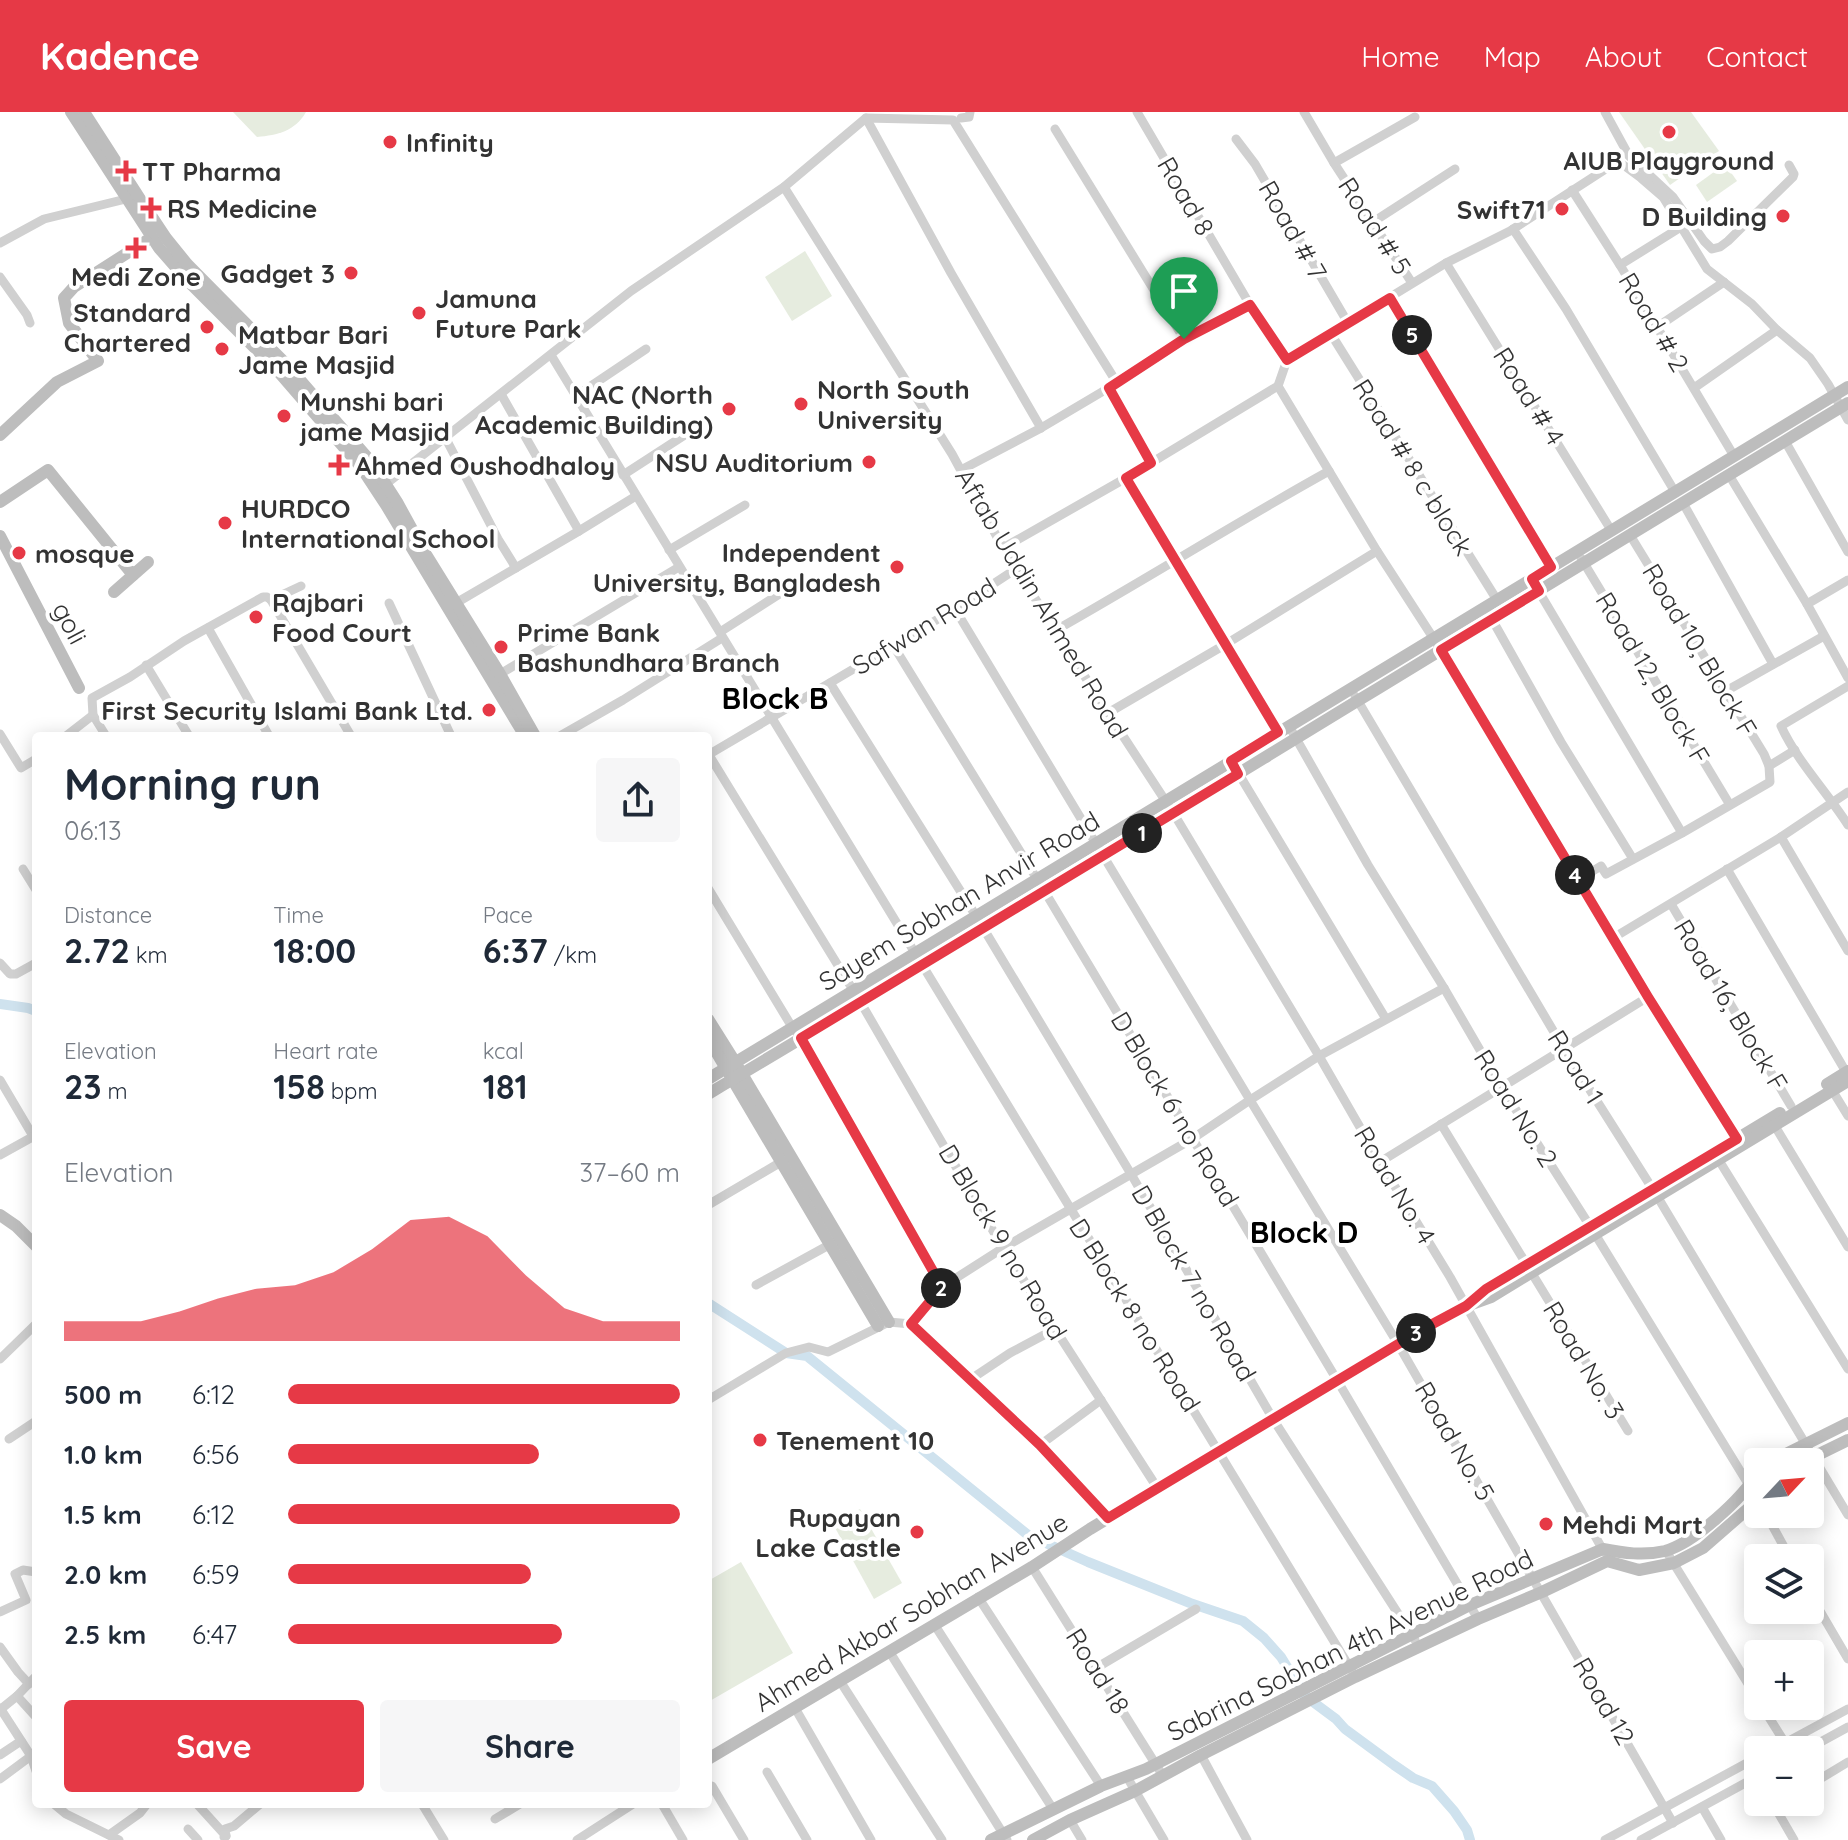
<!DOCTYPE html>
<meta charset="utf-8">
<style>
body{margin:0;font-family:Quicksand,sans-serif;background:#f6f6f7;color:#1f2937;height:100vh;display:flex;flex-direction:column;font-size:30px;white-space:nowrap}
*{box-sizing:border-box;margin:0}
p{font-size:26px;color:#747a83}
.icon{flex:none;width:44px;height:44px;fill:none;stroke:currentColor;stroke-width:2;stroke-linecap:round;stroke-linejoin:round}
.map{position:relative;flex:1;overflow:hidden}
.panel{position:absolute;left:32px;top:620px;width:680px;height:1076px;display:flex;flex-direction:column;background:#fff;border-radius:8px;box-shadow:0 4px 20px #0003}
.panel>*{flex:none}
.needle{width:52px;rotate:64deg}
.fabs{position:absolute;left:1744px;top:1336px;display:grid;gap:16px}
.fabs a{display:grid;place-items:center;width:80px;height:80px;border-radius:8px;background:#fff;box-shadow:0 4px 20px #0003;font-size:40px}
.pin{position:absolute;display:grid;place-items:center;width:68px;height:68px;color:#fff;margin:-82px -34px;border-radius:50% 50% 50% 0;rotate:-45deg;box-shadow:0 0 8px #0007}
.pin .icon{rotate:45deg}
.km{position:absolute;width:40px;height:40px;margin:-20px;border-radius:50%;background:#222;color:#fff;font-size:22px;line-height:40px;text-align:center}
.round{display:grid;place-items:center;flex:none;width:84px;height:84px;border-radius:8px;background:#f6f6f7}
.summary{display:flex;align-items:center;justify-content:space-between;height:136px;padding:0 32px}
h1{font-size:44px;font-weight:700;line-height:60px}
.figures{display:grid;grid-template-columns:repeat(3,1fr);gap:12px;height:136px;padding:8px 32px}
.figures div{display:grid;align-content:center}
.figures b{font-size:34px;font-weight:700}
.figures small{font-size:22px;font-weight:400}
.figures p{font-size:22px}
.chart{height:224px;padding:16px 32px}
.chart p{display:flex;justify-content:space-between}
.chart svg{width:100%;height:144px;margin-top:8px;fill:#e63946;opacity:.7}
.button{display:flex;gap:16px;margin-top:auto;padding:16px 32px}
.button a{flex:1;height:92px;border-radius:8px;background:#e63946;color:#fff;font-size:32px;font-weight:700;line-height:92px;text-align:center}
.button a+a{background:#f6f6f7;color:#1f2937}
ul{padding:0 32px;list-style:none;font-size:26px}
li{display:grid;grid-template-columns:128px 96px 1fr;align-items:center;height:60px}
li i{height:20px;border-radius:10px;background:#e63946}
header{display:flex;align-items:center;gap:48px;box-sizing:border-box;height:112px;padding:0 40px;background:#e63946;color:#fff}
header strong{font-size:38px}
nav{display:flex;gap:44px;margin-inline-start:auto;font-size:28px}
.map>svg:first-child{display:block}
</style>
<header>
<strong>Kadence</strong>
<nav><a>Home</a><a>Map</a><a>About</a><a>Contact</a></nav>
</header>
<div class="map">
<svg width="1848" height="1728" viewBox="0 0 1848 1728">
<rect width="100%" height="100%" fill="#fff"/>
<g fill="#e6ecdf">
<path d="M233,0H306C295,19 278,23 257,25Z"/>
<path d="M1619,0H1691L1719,39L1670,73Z"/>
<path d="M1725,52L1737,69L1707,90L1696,73Z"/>
<path d="M805,139L832,184L792,209L765,165Z"/>
<path d="M860,1397L902,1471L874,1487L833,1412Z"/>
<path d="M741,1450L793,1541L708,1590V1469Z"/>
</g>
<g fill="none" stroke-linecap="round" stroke-linejoin="round">
<g stroke="#cfe2ee" stroke-width="10">
<path d="M0,892L28,896L36,899"/>
<path d="M708,1191L786,1241L807,1244L1028,1423L1088,1450L1190,1491L1243,1509L1264,1526L1281,1545L1305,1584L1336,1607L1345,1617L1394,1653L1413,1666L1432,1674L1454,1699L1467,1718L1470,1728"/>
</g>
<g stroke="#d0d0d0" stroke-width="9">
<path d="M1137,0L1250,193L1287,248"/>
<path d="M1304,0L1334,51L1412,171"/>
<path d="M1605,0L1629,44L1673,85L1704,129L1712,137L1720,135L1728,129L1793,65L1794,62L1789,53"/>
<path d="M866,6L951,161L1041,316"/>
<path d="M961,6L969,5L970,0"/>
<path d="M1055,17L1184,227"/>
<path d="M1236,27L1255,52L1348,211"/>
<path d="M1334,51L1415,5"/>
<path d="M784,75L952,342L1003,436L1108,601L1174,702L1319,944L1380,1050L1450,1165L1604,1440"/>
<path d="M1572,78L1620,153L1734,344"/>
<path d="M1373,110L1455,57"/>
<path d="M1513,117L1566,197L1675,380"/>
<path d="M0,131L44,107L126,87"/>
<path d="M1446,151L1611,418"/>
<path d="M1620,153L1681,115"/>
<path d="M0,165L27,203L30,211"/>
<path d="M1390,186L1551,455"/>
<path d="M1657,215L1724,170"/>
<path d="M1331,222L1497,488"/>
<path d="M551,243L1352,1559"/>
<path d="M1278,274L1377,439L1441,538L1648,885L1737,1027"/>
<path d="M1278,274L1287,248L1446,151L1510,119L1618,49L1641,66L1663,85L1707,157L1752,192L1777,218L1810,246L1828,272L1848,308"/>
<path d="M1109,276L1151,351"/>
<path d="M1694,276L1777,218"/>
<path d="M501,282L579,419"/>
<path d="M576,284L646,237"/>
<path d="M445,325L498,427L516,456"/>
<path d="M1785,329L1848,440"/>
<path d="M961,358L1041,316L1117,271L1184,227L1250,193"/>
<path d="M623,363L694,317"/>
<path d="M1729,363L1807,492L1848,566"/>
<path d="M1126,366L1278,620"/>
<path d="M386,372L631,179L784,75L866,6L953,8L1117,271"/>
<path d="M1683,391L1773,552"/>
<path d="M1003,436L1126,366L1278,274"/>
<path d="M669,438L745,393"/>
<path d="M1581,446L1730,693"/>
<path d="M1535,473L1682,721"/>
<path d="M271,488L351,624"/>
<path d="M389,491L451,624"/>
<path d="M456,491L579,419L636,384"/>
<path d="M1807,492L1848,468"/>
<path d="M1489,502L1561,630L1633,747"/>
<path d="M208,516L269,624"/>
<path d="M1056,518C1148,466 1237,410 1329,359"/>
<path d="M720,520L792,474"/>
<path d="M893,533L1045,780L1337,1268L1478,1507"/>
<path d="M146,553L189,624"/>
<path d="M500,562L679,455"/>
<path d="M830,571L976,804L1131,1062L1273,1307L1415,1528"/>
<path d="M1848,574L1781,614C1797,649 1827,680 1848,713"/>
<path d="M1726,579L1824,524"/>
<path d="M1355,584L1564,937L1657,1084L1848,1403"/>
<path d="M1108,601L1226,532L1377,439"/>
<path d="M1289,614L1368,753L1444,876L1502,976L1595,1122L1758,1388"/>
<path d="M0,622L21,656L36,647"/>
<path d="M66,624L93,603"/>
<path d="M106,624L93,603L92,586L130,565L184,529L263,485H267L271,488L301,474"/>
<path d="M560,624L623,588L722,526"/>
<path d="M708,643L955,497L1016,457"/>
<path d="M709,643L861,891L1003,1136L1158,1377"/>
<path d="M1231,649L1386,907"/>
<path d="M1769,654L1795,638"/>
<path d="M1781,725L1848,839"/>
<path d="M23,757L36,778"/>
<path d="M1727,757L1846,960"/>
<path d="M1578,768L1601,754L1606,762L1682,721L1770,670L1769,654L1764,642L1630,423"/>
<path d="M708,776L792,915L801,926L942,1175"/>
<path d="M1671,792L1791,994"/>
<path d="M1613,826L1781,725L1848,680"/>
<path d="M0,851L10,862H16L36,851"/>
<path d="M1444,876L1319,944L1250,988L1398,1232L1673,1711"/>
<path d="M0,968L33,1024"/>
<path d="M1829,973L1848,1004"/>
<path d="M1773,1011L1848,1135"/>
<path d="M1441,1012L1628,1319"/>
<path d="M1715,1042L1848,1257"/>
<path d="M0,1043L36,1023"/>
<path d="M1380,1050L1648,885"/>
<path d="M708,1093L781,1050"/>
<path d="M756,1173L829,1133"/>
<path d="M911,1212L1040,1333L1108,1406"/>
<path d="M0,1247L36,1212"/>
<path d="M971,1267L1010,1241L1055,1217"/>
<path d="M708,1288L786,1241L809,1235L828,1240L889,1210L911,1212L942,1175L1003,1136L1192,1027L1250,988L955,497"/>
<path d="M9,1327L36,1309"/>
<path d="M1040,1333L1101,1288"/>
<path d="M1766,1402L1790,1446"/>
<path d="M1666,1439L1758,1588"/>
<path d="M1032,1455L1163,1664"/>
<path d="M1810,1482L1848,1547"/>
<path d="M978,1485L1101,1674"/>
<path d="M0,1500L26,1488L15,1462L23,1458L36,1460"/>
<path d="M934,1512L1053,1697"/>
<path d="M0,1535L18,1560L29,1572"/>
<path d="M889,1539L1007,1728"/>
<path d="M1096,1556L1196,1497"/>
<path d="M840,1569L942,1728"/>
<path d="M17,1584L36,1605"/>
<path d="M1762,1594L1785,1631"/>
<path d="M0,1596L31,1644L36,1659"/>
<path d="M795,1596L871,1728"/>
<path d="M1,1597L17,1584L36,1564"/>
<path d="M1772,1638L1848,1597"/>
<path d="M1806,1638L1848,1615"/>
<path d="M0,1643L21,1629"/>
<path d="M1201,1643L1247,1728"/>
<path d="M767,1660L807,1728"/>
<path d="M1127,1665L1164,1728"/>
<path d="M0,1667L31,1644"/>
<path d="M1810,1673L1848,1650"/>
<path d="M712,1674L744,1728"/>
<path d="M1772,1690L1794,1728"/>
<path d="M54,1692L66,1702L119,1728"/>
<path d="M197,1692L226,1724L224,1725"/>
<path d="M422,1692L444,1728"/>
<path d="M662,1692L683,1728"/>
<path d="M1702,1695L1721,1728"/>
<path d="M495,1707L520,1692"/>
<path d="M1070,1708L1082,1728"/>
<path d="M188,1717L198,1728"/>
<path d="M109,1723L140,1701L147,1692"/>
<path d="M226,1724L225,1717L234,1714L260,1692"/>
<path d="M577,1728L633,1692"/>
<path d="M1605,1728L1758,1645"/>
<path d="M1641,1728L1758,1664"/>
</g>
<g stroke="#bdbdbd" stroke-width="12">
<path d="M71,0L159,136L187,168L278,259L361,355L386,393L525,624"/>
<path d="M84,0L140,87L166,126L187,152L286,252L372,351L397,390L425,441L500,562L535,624"/>
<path d="M0,323L57,270L98,249L69,211L64,186L74,175L146,129"/>
<path d="M0,390L48,358L133,463"/>
<path d="M0,424L79,576"/>
<path d="M114,480L148,450L133,463"/>
<path d="M708,907L735,950L889,1210"/>
<path d="M708,926L878,1214"/>
<path d="M708,967L1848,275"/>
<path d="M1827,972L1848,959"/>
<path d="M708,982C1090,755 1467,520 1848,291"/>
<path d="M1717,1039L1780,1001"/>
<path d="M0,1103L16,1114L36,1134"/>
<path d="M1472,1189L1486,1177L1575,1125"/>
<path d="M1770,1350L1848,1311"/>
<path d="M1803,1350L1848,1328"/>
<path d="M708,1647L1032,1455L1090,1417L1425,1216L1466,1194L1491,1185L1848,969"/>
<path d="M991,1728L1101,1674L1146,1657L1470,1493L1603,1437C1623,1441 1644,1444 1665,1439C1694,1431 1743,1386 1758,1360"/>
<path d="M1033,1728L1070,1708L1135,1679L1201,1643L1355,1565L1478,1507L1542,1480L1607,1449L1639,1458L1674,1451L1703,1436L1758,1388"/>
</g>
</g>
<g fill="none" stroke-linecap="round" stroke-linejoin="round">
<g stroke="#fff" stroke-width="16">
<path id="route" d="M1390,186L1551,455L1532,467L1539,479L1441,538L1648,885L1737,1027L1486,1177L1466,1194L1425,1216L1108,1406L1040,1333L911,1212L942,1175L801,926L1238,662L1231,649L1278,620L1126,366L1151,351L1109,276L1184,227L1250,193L1287,248Z"/>
</g>
<use href="#route" stroke="#e63946" stroke-width="10"/>
</g>
<g fill="#e63946" stroke="#fff" stroke-width="3">
<circle cx="1669" cy="20" r="8"/>
<circle cx="390" cy="30" r="8"/>
<path d="M122 47h8v8h8v8h-8v8h-8v-8h-8v-8h8z"/>
<path d="M147 84h8v8h8v8h-8v8h-8v-8h-8v-8h8z"/>
<circle cx="1562" cy="97" r="8"/>
<circle cx="1783" cy="104" r="8"/>
<path d="M132 124h8v8h8v8h-8v8h-8v-8h-8v-8h8z"/>
<circle cx="351" cy="161" r="8"/>
<circle cx="419" cy="201" r="8"/>
<circle cx="207" cy="215" r="8"/>
<circle cx="222" cy="237" r="8"/>
<circle cx="801" cy="292" r="8"/>
<circle cx="729" cy="297" r="8"/>
<circle cx="284" cy="304" r="8"/>
<circle cx="869" cy="350" r="8"/>
<path d="M335 341h8v8h8v8h-8v8h-8v-8h-8v-8h8z"/>
<circle cx="225" cy="411" r="8"/>
<circle cx="19" cy="441" r="8"/>
<circle cx="897" cy="455" r="8"/>
<circle cx="256" cy="505" r="8"/>
<circle cx="501" cy="535" r="8"/>
<circle cx="489" cy="598" r="8"/>
<circle cx="760" cy="1328" r="8"/>
<circle cx="1546" cy="1412" r="8"/>
<circle cx="917" cy="1420" r="8"/>
</g>
<g text-anchor="middle" dominant-baseline="central" stroke-width="8" stroke-linejoin="round" paint-order="stroke">
<g font-size="26" font-weight="bold" fill="#333" stroke="#fff" text-anchor="start">
<text x="406" y="30">Infinity</text>
<text x="1669" y="48" text-anchor="middle">AIUB Playground</text>
<text x="142" y="59">TT Pharma</text>
<text x="167" y="96">RS Medicine</text>
<text x="1546" y="97" text-anchor="end">Swift71</text>
<text x="1767" y="104" text-anchor="end">D Building</text>
<text x="335" y="161" text-anchor="end">Gadget 3</text>
<text x="136" y="164" text-anchor="middle">Medi Zone</text>
<text x="435" y="186">Jamuna<tspan x="435" dy="30">Future Park</tspan></text>
<text x="191" y="200" text-anchor="end">Standard<tspan x="191" dy="30">Chartered</tspan></text>
<text x="238" y="222">Matbar Bari<tspan x="238" dy="30">Jame Masjid</tspan></text>
<text x="817" y="277">North South<tspan x="817" dy="30">University</tspan></text>
<text x="713" y="282" text-anchor="end">NAC (North<tspan x="713" dy="30">Academic Building)</tspan></text>
<text x="300" y="289">Munshi bari<tspan x="300" dy="30">jame Masjid</tspan></text>
<text x="853" y="350" text-anchor="end">NSU Auditorium</text>
<text x="355" y="353">Ahmed Oushodhaloy</text>
<text x="241" y="396">HURDCO<tspan x="241" dy="30">International School</tspan></text>
<text x="881" y="440" text-anchor="end">Independent<tspan x="881" dy="30">University, Bangladesh</tspan></text>
<text x="35" y="441">mosque</text>
<text x="272" y="490">Rajbari<tspan x="272" dy="30">Food Court</tspan></text>
<text x="517" y="520">Prime Bank<tspan x="517" dy="30">Bashundhara Branch</tspan></text>
<text x="473" y="598" text-anchor="end">First Security Islami Bank Ltd.</text>
<text x="776" y="1328">Tenement 10</text>
<text x="901" y="1405" text-anchor="end">Rupayan<tspan x="901" dy="30">Lake Castle</tspan></text>
<text x="1562" y="1412">Mehdi Mart</text>
</g>
<g font-size="26" fill="#333" stroke="#fff">
<text transform="translate(1186 84) rotate(60)">Road 8</text>
<text transform="translate(1375 114) rotate(57)">Road # 5</text>
<text transform="translate(1293 118) rotate(60)">Road # 7</text>
<text transform="translate(1654 210) rotate(59)">Road # 2</text>
<text transform="translate(1529 284) rotate(58)">Road # 4</text>
<text transform="translate(1413 355) rotate(58)">Road # 8 c block</text>
<text transform="translate(1042 491) rotate(59)">Aftab Uddin Ahmed Road</text>
<text transform="translate(70 511) rotate(62)">goli</text>
<text transform="translate(924 514) rotate(-31)">Safwan Road</text>
<text transform="translate(1700 538) rotate(59)">Road 10, Block F</text>
<text transform="translate(1653 566) rotate(59)">Road 12, Block F</text>
<text transform="translate(959 789) rotate(-31)">Sayem Sobhan Anvir Road</text>
<text transform="translate(1731 893) rotate(59)">Road 16, Block F</text>
<text transform="translate(1576 955) rotate(58)">Road 1</text>
<text transform="translate(1516 996) rotate(58)">Road No. 2</text>
<text transform="translate(1175 997) rotate(59)">D Block 6 no Road</text>
<text transform="translate(1395 1073) rotate(59)">Road No. 4</text>
<text transform="translate(1003 1130) rotate(59)">D Block 9 no Road</text>
<text transform="translate(1194 1171) rotate(60)">D Block 7 no Road</text>
<text transform="translate(1135 1203) rotate(58)">D Block 8 no Road</text>
<text transform="translate(1584 1248) rotate(59)">Road No. 3</text>
<text transform="translate(1455 1329) rotate(60)">Road No. 5</text>
<text transform="translate(911 1500) rotate(-31)">Ahmed Akbar Sobhan Avenue</text>
<text transform="translate(1350 1533) rotate(-26)">Sabrina Sobhan 4th Avenue Road</text>
<text transform="translate(1098 1559) rotate(58)">Road 18</text>
<text transform="translate(1604 1589) rotate(60)">Road 12</text>
</g>
<g font-size="30" font-weight="bold" fill="#000" stroke="#fff">
<text x="775" y="586">Block B</text>
<text x="1304" y="1120">Block D</text>
</g>
</g>
</svg>
<div class="fabs">
<a><svg class="needle" viewBox="-14 -14 28 28"><path d="M0-13l5 13h-10z" fill="#e53935"/><path d="M0 13l5-13h-10z" fill="#747a83"/></svg></a>
<a><svg class="icon" aria-label="layers" viewBox="0 0 24 24"><path d="M12 4l9 5-9 5-9-5zM3 14l9 5 9-5"/></svg></a>
<a>+</a>
<a>−</a>
</div>
<div class="pin" style="left:1184px;top:227px;background:#1e9e55"><svg class="icon" aria-label="arrive" viewBox="0 0 24 24"><path d="M6 21V4h12l-3 4 3 4H6"/></svg></div>
<b class="km" style="left:1142px;top:721px">1</b>
<b class="km" style="left:941px;top:1176px">2</b>
<b class="km" style="left:1416px;top:1221px">3</b>
<b class="km" style="left:1575px;top:763px">4</b>
<b class="km" style="left:1412px;top:223px">5</b>
<section class="panel">
<div class="summary"><div><h1>Morning run</h1><p>06:13</p></div><a class="round"><svg class="icon" aria-label="share" viewBox="0 0 24 24"><path d="M12 15V3M7 8l5-5 5 5M5 13v7h14v-7"/></svg></a></div>
<div class="figures">
<div><p>Distance</p><b>2.72<small> km</small></b></div>
<div><p>Time</p><b>18:00</b></div>
<div><p>Pace</p><b>6:37<small> /km</small></b></div>
</div>
<div class="figures">
<div><p>Elevation</p><b>23<small> m</small></b></div>
<div><p>Heart rate</p><b>158<small> bpm</small></b></div>
<div><p>kcal</p><b>181</b></div>
</div>
<div class="chart"><p><span>Elevation</span>37–60 m</p>
<svg viewBox="0 0 160 44" preserveAspectRatio="none"><path d="M0 44V38L10 38L20 38L30 35L40 31L50 28L60 27L70 23L80 16L90 7L100 6L110 12L120 24L130 34L140 38L150 38L160 38V44z"/></svg>
</div>
<ul>
<li><b>500 m</b>6:12<i style="width:100%"></i></li>
<li><b>1.0 km</b>6:56<i style="width:64%"></i></li>
<li><b>1.5 km</b>6:12<i style="width:100%"></i></li>
<li><b>2.0 km</b>6:59<i style="width:62%"></i></li>
<li><b>2.5 km</b>6:47<i style="width:70%"></i></li>
</ul>
<div class="button"><a>Save</a><a>Share</a></div>
</section>
</div>
